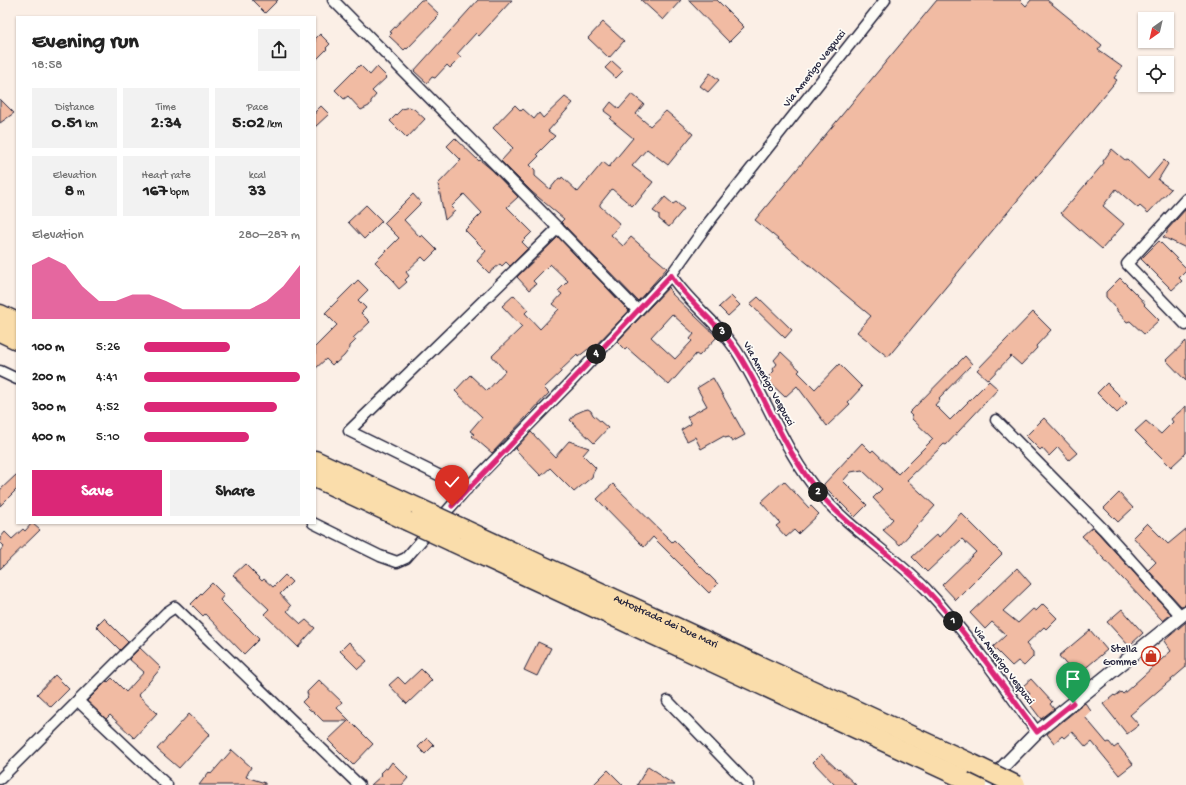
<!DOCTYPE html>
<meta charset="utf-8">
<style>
body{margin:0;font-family:"Gochi Hand",sans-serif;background:#f2f2f2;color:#222;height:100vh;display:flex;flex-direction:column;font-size:15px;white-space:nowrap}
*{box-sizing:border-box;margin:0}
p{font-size:13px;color:#767676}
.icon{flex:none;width:22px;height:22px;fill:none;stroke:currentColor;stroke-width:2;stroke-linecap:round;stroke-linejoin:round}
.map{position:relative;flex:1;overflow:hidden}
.details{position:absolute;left:16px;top:16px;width:300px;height:508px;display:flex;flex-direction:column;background:#fff;border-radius:0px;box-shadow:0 1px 3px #0004}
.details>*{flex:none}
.needle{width:26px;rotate:214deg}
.tools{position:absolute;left:1138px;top:12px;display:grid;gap:8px}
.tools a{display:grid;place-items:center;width:36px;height:36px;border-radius:0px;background:#fff;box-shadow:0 1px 3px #0004;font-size:20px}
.pin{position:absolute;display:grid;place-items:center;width:34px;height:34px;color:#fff;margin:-41px -17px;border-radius:50% 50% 50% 0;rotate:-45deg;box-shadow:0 0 4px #0007}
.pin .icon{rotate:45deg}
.km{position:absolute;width:20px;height:20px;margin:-10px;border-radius:50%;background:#222;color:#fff;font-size:11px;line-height:20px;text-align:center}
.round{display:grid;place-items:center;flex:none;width:42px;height:42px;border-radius:0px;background:#f2f2f2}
.overview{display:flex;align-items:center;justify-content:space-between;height:68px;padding:0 16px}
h1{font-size:22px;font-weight:800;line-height:30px}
.figures{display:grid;grid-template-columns:repeat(3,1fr);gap:6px;height:68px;padding:4px 16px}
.figures div{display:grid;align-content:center;border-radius:0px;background:#f2f2f2;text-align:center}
.figures b{font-size:17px;font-weight:800}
.figures small{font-size:11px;font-weight:400}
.figures p{font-size:11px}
.chart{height:112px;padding:8px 16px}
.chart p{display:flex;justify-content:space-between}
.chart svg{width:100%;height:72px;margin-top:4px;fill:#db2777;opacity:.7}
.primary-button{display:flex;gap:8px;margin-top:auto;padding:8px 16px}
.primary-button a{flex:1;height:46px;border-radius:0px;background:#db2777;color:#fff;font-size:16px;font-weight:800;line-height:46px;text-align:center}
.primary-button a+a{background:#f2f2f2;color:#222}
ul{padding:0 16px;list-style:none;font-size:13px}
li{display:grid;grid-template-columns:64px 48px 1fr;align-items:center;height:30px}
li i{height:10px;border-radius:5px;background:#db2777}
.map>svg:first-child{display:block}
</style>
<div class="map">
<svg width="1186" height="785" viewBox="0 0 1186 785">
<rect width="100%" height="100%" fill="#fbefe6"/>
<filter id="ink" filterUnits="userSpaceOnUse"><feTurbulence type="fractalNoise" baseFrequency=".025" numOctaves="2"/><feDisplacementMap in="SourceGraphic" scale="8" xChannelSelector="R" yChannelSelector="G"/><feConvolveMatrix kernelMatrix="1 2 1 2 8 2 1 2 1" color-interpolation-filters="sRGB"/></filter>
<g filter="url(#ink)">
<g fill="#f1bba3" stroke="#22223b" fill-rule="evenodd">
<path d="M252,0H278L265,13Z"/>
<path d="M421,0H424L439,14L436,17L437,18L407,49L406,48L404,50L389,36L392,33L390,32Z"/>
<path d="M478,0H512L479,36L476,33L457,54L461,57L450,68L447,65L435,78L432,77L427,83L414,71Z"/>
<path d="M641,0H681L663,20Z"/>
<path d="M688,0H717L744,27L729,42Z"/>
<path d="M937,0H1020L1026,6L1031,0H1047L1102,45L1098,50L1122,67L1114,78L1117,80L888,357L857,332L871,316L755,220Z"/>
<path d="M603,22L624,41L609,58L588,38Z"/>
<path d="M320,34L330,44L326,48L327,49L315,61V39Z"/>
<path d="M612,61L623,71L616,78L605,68Z"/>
<path d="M360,65L370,75L377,67L387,77L372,91L376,95L371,101V103L369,106L361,110L348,96L344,99L335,90Z"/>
<path d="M710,73L719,80L708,92L700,86Z"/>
<path d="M632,94L644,104L636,114L650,126L666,111L693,134L668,165L647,149L632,166L653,182L635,205L634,204L632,206L612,189L600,204V206L620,224L611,235L623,246L631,237L667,268L638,301L561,222L564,219L532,192L501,161L513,148L493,128L515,105L521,111L523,109L534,119L539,113L543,118L565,97L573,103L548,131L555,136L537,154L539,156L530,165L535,170V176L550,189L559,178L561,179L562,177L578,192L603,162L609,167L633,138L610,119L612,117L604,111L611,102L619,109Z"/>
<path d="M0,99L14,113L0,123Z"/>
<path d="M321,106L329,114L315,127V112Z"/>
<path d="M409,107L414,109L425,119L407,138L390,121L402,109Z"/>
<path d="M455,138L479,161L480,160L492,170L518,197L507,207L532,232L522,242L528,248L510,266L506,262L502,266L500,264L489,273L477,261L486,251L465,230L482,213L464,194L451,207L455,211L445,220L438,184L461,160L447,146Z"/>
<path d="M1112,149L1125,160L1127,159L1148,179L1164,160L1168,164L1158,180L1171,189L1148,213L1140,206L1138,208L1116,189L1103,206L1124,224L1102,249L1061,213L1104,163L1103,161Z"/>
<path d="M413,194L421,203L404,220L420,237L422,235L437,250L426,261L422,257L406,272L409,276L405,280L407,282L399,289L393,282L394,281L375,262L399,238L384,223Z"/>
<path d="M665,197L673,204L676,202L684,209L669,227L659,219V215L653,211Z"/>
<path d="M366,205L382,221L364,239L348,222Z"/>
<path d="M1186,209V248L1163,237L1167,233V230Z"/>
<path d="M558,237L629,311L594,347L592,346L578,357L577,355L561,370V372L544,388L549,393L492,453L472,436L474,434L470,431L482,417L455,391L470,375L487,391L505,371L492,356L522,327L502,306L514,295L528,310L525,313L540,329L559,309L553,304L562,294L558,291L568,281L550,264L533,281L536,284L529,290L517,277Z"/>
<path d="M1159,241L1186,268V271L1179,278L1182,281L1172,290L1141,259Z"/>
<path d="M1120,278L1140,298L1145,304L1144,305L1159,320L1144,334L1130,321L1127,322L1117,311V309L1106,297V292Z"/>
<path d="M358,280L368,290L358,300L366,308L361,313L370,322L353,338L356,340L350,346V348L344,356L336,363L335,362L332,365L326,359L315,369V347L337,325L325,313Z"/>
<path d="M669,287L671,293L717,337L699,356L696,354L669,385L627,348L625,350L617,342ZM672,314L694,334L690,339L692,341L675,359L651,337Z"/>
<path d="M731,296L740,305L728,316L719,307Z"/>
<path d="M758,297L792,330L785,338L750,304Z"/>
<path d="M1033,312L1051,330L1036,346L1037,348L1021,365L1011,356L988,380L977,370Z"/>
<path d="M1186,341V381L1166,360Z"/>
<path d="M781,352L800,370L798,372L815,389L839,364L862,387L848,402L850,404L827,426L797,386L785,397L767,380L769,378L768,377L774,371L773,369L777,364L774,360Z"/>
<path d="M965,356L972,364L939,398L940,399L935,405L950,420L989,381L998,389L946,445L944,444L907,480L935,506L900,545L883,530L893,519L873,498L882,489L862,470L851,472L843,481L867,505L855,517L824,486V484L862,443L871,452L873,450L898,474L933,439L912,419V416L909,413Z"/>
<path d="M713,378L745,435L732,442L729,437L725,438L724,436L701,449L695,437L687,441L681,430L691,424L687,417L707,406L697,388Z"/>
<path d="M1107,383L1127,403L1117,413L1097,393Z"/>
<path d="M1186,406V453L1171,467L1135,431L1146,421L1161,434L1173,422L1171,419Z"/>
<path d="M588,409L591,411L593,415L608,428L594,443L570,420L575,414L584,410Z"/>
<path d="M1044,418L1077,453L1069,460L1058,447L1049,456L1042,448L1040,450L1026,436Z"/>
<path d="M531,432L555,457L569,441L589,448L583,455L596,468L593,473L592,477L574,492L550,468L541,476L515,449Z"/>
<path d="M17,474V489L0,506V490Z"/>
<path d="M784,481L809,508L811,506L819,514L798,534L794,530L786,537L776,526L780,523L761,502Z"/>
<path d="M613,484L672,542L674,540L718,584L709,593L653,537L644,547L597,499Z"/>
<path d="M1119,493L1133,508L1118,522L1104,508Z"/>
<path d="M961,513L1002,554L956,600L942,585L976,552L962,539L927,572L912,557L937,534L939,537Z"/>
<path d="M32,523L40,530L0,569V551L4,546L0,542V538L5,532L12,539L23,529L25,531Z"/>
<path d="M1147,523L1168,544L1186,529V605L1181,606L1148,570L1156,562L1133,537Z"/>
<path d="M1092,527L1099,534L1171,614L1163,621L1082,536Z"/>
<path d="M245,564L262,581L264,579L273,587L285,575L292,582L280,594L291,606L287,611L301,624L306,620L315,628L298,647L264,614L269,609L233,575Z"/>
<path d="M1017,568L1031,584L1003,611L1018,623L1033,609L1036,611L1043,604L1057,618L1046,629L1044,627L1026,644L1033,652V657L1024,666L1018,661L1012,666L993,647L1006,635L992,622L985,629L970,613Z"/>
<path d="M212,583L224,595L220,600L259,639L244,654L205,614L203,616L191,604Z"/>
<path d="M1122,609L1143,633L1129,646L1107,622Z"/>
<path d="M104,618L128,642L120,650L96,626Z"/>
<path d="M1186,622V667L1130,715L1139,725L1127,734L1103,704L1114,695L1115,696L1121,692L1123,694L1171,651L1164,641Z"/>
<path d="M1090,630L1107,650L1076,676L1059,656Z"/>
<path d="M349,642L367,661L358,669L340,651Z"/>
<path d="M538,642L551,648L537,676L524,670Z"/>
<path d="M140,648L161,668L138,695L157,713L134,738L110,715L106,719L87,701L107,681L108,682L112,678L126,692L144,672L129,659Z"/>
<path d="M421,669L432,680L407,704L389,685L398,677L405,684Z"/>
<path d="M55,675L69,689L51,707L37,694Z"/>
<path d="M1031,679L1052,702L1050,704L1054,709L1041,719L1025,698L1030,694L1023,686Z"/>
<path d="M319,680L342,702L337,708L373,744L353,765L328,740L348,721H323L313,711L310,710L302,702L308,696L307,692Z"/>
<path d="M1085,703L1091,711L1085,717L1107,743L1109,742L1114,748L1118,745L1133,764L1119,775L1092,742L1086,747L1072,731L1064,738L1062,736L1054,743L1047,734Z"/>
<path d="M189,714L210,734L179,768L157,749Z"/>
<path d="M427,738L434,745L425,754L418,747Z"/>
<path d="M232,750L251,767L246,777L265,783V785H199L209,772L211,774Z"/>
<path d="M821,754L838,770L839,769L856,785H835L813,762Z"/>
<path d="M392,762L408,778L402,785H371L382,775L380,773L385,768L387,769Z"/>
<path d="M648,766L660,774L659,775L675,785H637Z"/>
<path d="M608,770L623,785H593Z"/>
</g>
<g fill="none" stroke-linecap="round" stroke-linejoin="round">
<g stroke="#22223b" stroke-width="13">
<g id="minor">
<path d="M333,0L555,225L637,310"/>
<path d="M885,0L709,222L671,275C684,296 703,311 719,329C725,335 731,343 736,350C766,396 784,452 820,494C851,530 893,555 926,589C967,633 1002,684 1037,732"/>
<path d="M1186,199L1127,264L1186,325"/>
<path d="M0,371L17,379"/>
<path d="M996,420L1104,530L1181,616"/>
<path d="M467,489L349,431L558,228"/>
<path d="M313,523L380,556L397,562L406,558L469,486L568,385L671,275"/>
<path d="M78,701L167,785"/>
<path d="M668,701L749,785"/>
<path d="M0,779L166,613L175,607L359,785"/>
</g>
</g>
<g stroke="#22223b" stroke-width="15">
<path id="tertiary" d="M985,785L1037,732L1186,612"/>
</g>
<g stroke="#22223b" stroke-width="21">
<g id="motorway">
<path d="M0,314L17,322"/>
<path d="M0,332L17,340"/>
<path d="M315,460L419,508"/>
<path d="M315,478L407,521"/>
<path id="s1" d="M464,529L973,764"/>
<path d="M452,542L977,785"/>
</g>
</g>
<use href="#minor" stroke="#fdfcf7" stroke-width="10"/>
<use href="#tertiary" stroke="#fdfcf7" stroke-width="12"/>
<use href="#motorway" stroke="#faddab" stroke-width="18"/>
<g stroke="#22223b" stroke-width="21" stroke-linecap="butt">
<g id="motorway-bridge">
<path d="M419,508L464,529"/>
<path d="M407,521L452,542"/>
<path d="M973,764L1016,785"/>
</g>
</g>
<use href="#motorway-bridge" stroke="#faddab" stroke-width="18"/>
</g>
</g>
<g fill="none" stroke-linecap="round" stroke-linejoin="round" filter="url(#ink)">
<g stroke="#fff" stroke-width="8">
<path id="route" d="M452,506L568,385L671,275C684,296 703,311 719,329C725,335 731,343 736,350C766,396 784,451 820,494C851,530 893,555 926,589C967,633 1002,684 1037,732L1073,703"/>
</g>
<use href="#route" stroke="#db2777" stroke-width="5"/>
</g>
<defs>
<g id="shop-ring" transform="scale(1)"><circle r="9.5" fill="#fdfcf7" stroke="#c8321e" stroke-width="1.5"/><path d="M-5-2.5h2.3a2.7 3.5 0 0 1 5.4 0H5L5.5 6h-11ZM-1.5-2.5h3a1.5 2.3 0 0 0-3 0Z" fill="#c8321e"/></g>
</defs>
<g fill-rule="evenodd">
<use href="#shop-ring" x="1151" y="656"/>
</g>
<g text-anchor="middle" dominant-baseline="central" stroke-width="3.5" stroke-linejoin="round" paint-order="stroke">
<g font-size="11" fill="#22223b" stroke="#fdfcf7">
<text transform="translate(815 69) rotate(-52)">Via Amerigo Vespucci</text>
<text transform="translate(768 384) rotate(61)">Via Amerigo Vespucci</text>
<text stroke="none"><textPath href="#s1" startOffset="222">Autostrada dei Due Mari</textPath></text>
<text transform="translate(1003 666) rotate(53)">Via Amerigo Vespucci</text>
</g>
<g font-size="11" fill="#22223b" stroke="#fdfcf7" text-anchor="end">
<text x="1137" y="650">Stella<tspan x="1137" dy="13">Gomme</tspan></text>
</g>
</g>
</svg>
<div class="tools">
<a><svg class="needle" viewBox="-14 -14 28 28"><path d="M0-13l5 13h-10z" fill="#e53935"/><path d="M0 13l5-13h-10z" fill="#767676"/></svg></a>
<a><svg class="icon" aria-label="locate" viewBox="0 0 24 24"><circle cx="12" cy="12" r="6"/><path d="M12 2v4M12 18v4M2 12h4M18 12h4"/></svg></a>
</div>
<div class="pin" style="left:1073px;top:703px;background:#1e9e55"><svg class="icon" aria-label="arrive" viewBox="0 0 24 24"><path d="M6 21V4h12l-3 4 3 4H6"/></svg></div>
<div class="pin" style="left:452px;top:506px;background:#d93025"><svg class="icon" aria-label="check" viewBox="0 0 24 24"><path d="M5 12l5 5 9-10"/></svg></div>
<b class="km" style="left:953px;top:621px">1</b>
<b class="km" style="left:818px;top:492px">2</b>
<b class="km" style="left:722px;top:332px">3</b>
<b class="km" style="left:596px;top:354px">4</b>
<section class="details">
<div class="overview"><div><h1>Evening run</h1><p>18:58</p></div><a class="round"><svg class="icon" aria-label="share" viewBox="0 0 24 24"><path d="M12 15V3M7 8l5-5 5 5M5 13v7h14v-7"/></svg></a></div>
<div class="figures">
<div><p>Distance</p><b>0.51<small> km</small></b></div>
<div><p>Time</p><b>2:34</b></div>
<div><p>Pace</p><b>5:02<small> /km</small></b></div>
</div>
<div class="figures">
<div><p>Elevation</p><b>8<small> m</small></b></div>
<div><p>Heart rate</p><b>167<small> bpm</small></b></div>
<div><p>kcal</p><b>33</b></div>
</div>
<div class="chart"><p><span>Elevation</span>280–287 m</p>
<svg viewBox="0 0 160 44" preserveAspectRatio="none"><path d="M0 44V11L10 6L20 11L30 24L40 33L50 33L60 29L70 29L80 33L90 38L100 38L110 38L120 38L130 38L140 33L150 24L160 11V44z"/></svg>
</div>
<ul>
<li><b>100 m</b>5:26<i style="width:55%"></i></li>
<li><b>200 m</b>4:41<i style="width:100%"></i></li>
<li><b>300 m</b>4:52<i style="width:85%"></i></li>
<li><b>400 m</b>5:10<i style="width:67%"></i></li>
</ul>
<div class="primary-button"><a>Save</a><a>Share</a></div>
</section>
</div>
